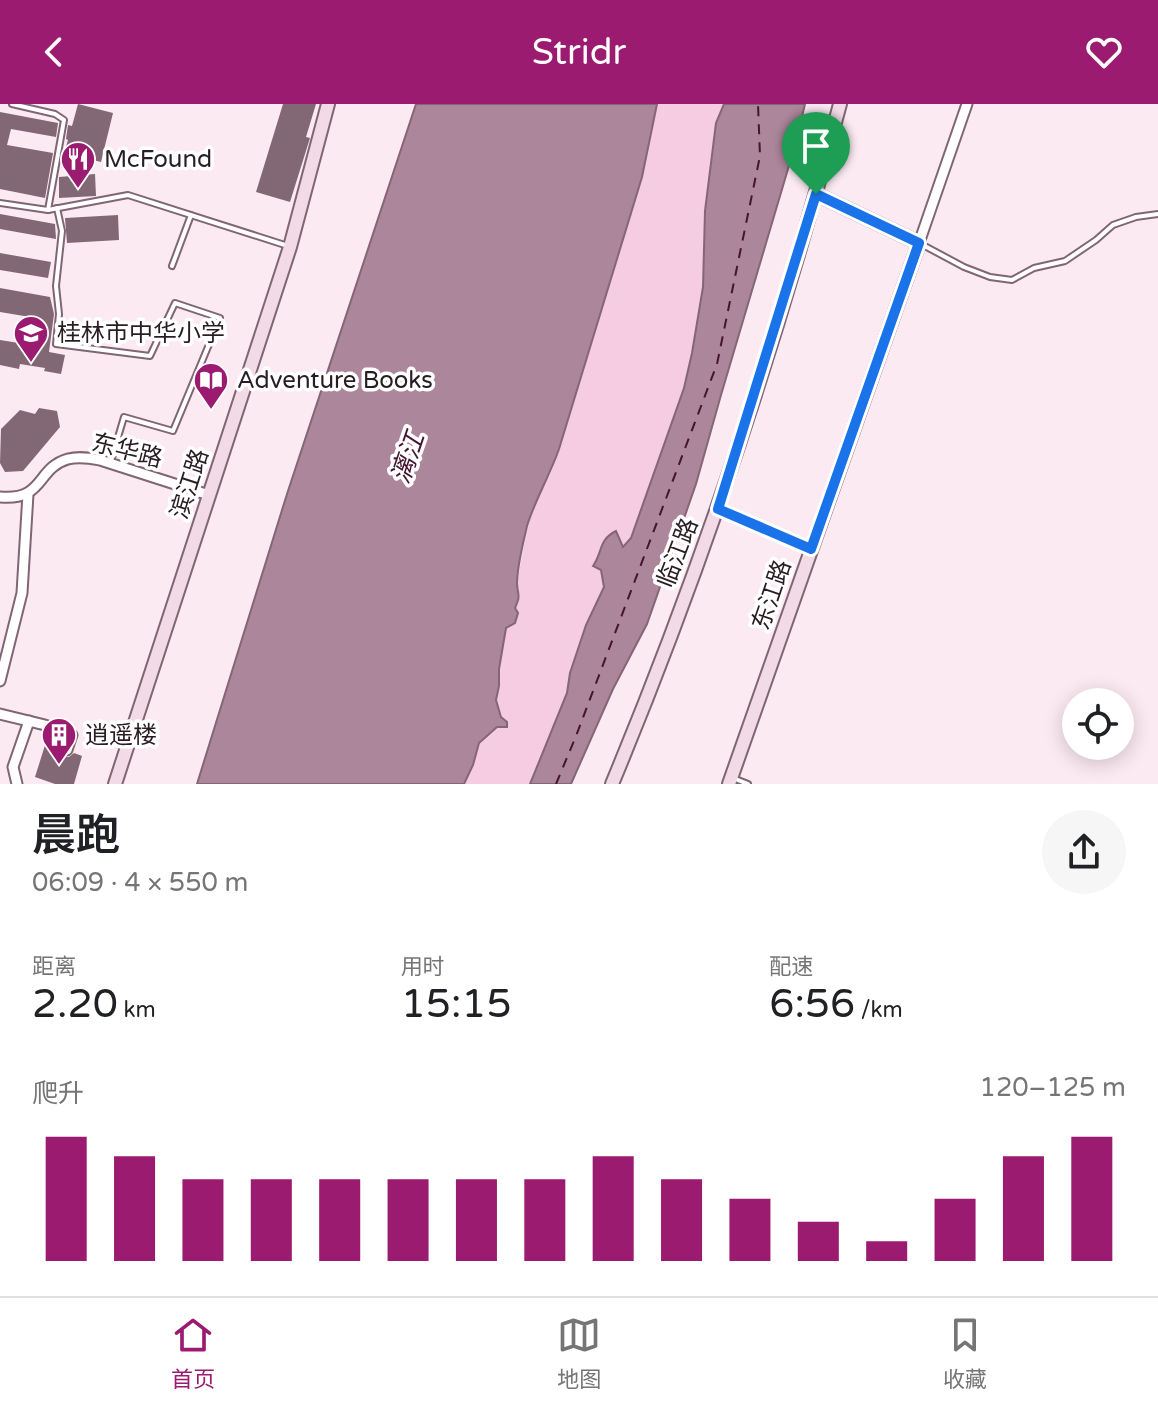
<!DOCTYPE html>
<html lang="zh">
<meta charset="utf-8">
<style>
body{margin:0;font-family:"Varela Round","Noto Sans SC",sans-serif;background:#f6f6f6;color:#202124;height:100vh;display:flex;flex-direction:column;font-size:30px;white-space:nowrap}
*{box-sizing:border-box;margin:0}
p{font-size:26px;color:#757577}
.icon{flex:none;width:44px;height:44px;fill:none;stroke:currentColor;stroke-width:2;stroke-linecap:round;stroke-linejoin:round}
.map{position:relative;height:680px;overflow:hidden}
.sheet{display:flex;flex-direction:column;background:#fff;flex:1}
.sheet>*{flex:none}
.tools{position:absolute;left:1062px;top:584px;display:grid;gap:16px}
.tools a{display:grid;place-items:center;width:72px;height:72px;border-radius:50%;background:#fff;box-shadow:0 4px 20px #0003;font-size:40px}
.pin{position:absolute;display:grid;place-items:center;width:68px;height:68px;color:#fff;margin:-82px -34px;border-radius:50% 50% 50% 0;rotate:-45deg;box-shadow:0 0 8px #0007}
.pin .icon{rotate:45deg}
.round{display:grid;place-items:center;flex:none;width:84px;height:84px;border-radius:42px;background:#f6f6f6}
.headline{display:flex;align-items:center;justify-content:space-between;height:136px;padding:0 32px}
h1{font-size:44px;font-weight:600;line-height:60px}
.stats{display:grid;grid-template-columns:repeat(3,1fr);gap:12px;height:136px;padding:8px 32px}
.stats div{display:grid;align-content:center}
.stats b{font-size:40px;font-weight:600}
.stats small{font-size:22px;font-weight:400}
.stats p{font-size:22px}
.chart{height:224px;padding:16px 32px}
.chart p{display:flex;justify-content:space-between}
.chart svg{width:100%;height:144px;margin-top:8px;stroke:#9b1b70;stroke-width:6}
header{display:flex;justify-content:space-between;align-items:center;height:104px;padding:0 32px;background:#9b1b70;color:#fff;font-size:36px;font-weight:600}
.menu{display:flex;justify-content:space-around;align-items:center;height:112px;border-top:2px solid #e0e0e0;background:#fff;font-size:22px;color:#757577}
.menu a{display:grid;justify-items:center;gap:4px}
.menu .selected{color:#9b1b70}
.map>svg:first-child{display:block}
</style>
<header><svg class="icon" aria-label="back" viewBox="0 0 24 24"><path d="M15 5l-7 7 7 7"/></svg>Stridr<svg class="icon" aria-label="heart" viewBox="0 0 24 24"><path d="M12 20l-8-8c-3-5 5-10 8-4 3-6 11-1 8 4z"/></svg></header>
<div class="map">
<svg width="1158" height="680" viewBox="0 0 1158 680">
<rect width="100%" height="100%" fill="#fceaf3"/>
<path fill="#f5cce1" d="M657,0H724L716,19L705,107L703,183L692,249L684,284L631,435L623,444H600L598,455L604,483L586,521L570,569L567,589L530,680H464L473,661L479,639L497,623H506L496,596L499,582V565L506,524L520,493L517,479L528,420L539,391L550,371L559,345L642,73Z"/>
<g fill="#ac869a" stroke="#846676" stroke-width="2">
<path d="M416,0H657L642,73L559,345C550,371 535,396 527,422C523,440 517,462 517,480C518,493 521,490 515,504L518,509L515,519L506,524L499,565V582L496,596L501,613L507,618V623H497L479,639L473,661L464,680H197L287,390Z"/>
<path d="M724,0H805L796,38L721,291L696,380L647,520L613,585L571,680H530L567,589L570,569L586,521L604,483L601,466L593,462C603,448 598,436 616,427L623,443L631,434L684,284L692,249L703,183L705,107L716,19Z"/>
</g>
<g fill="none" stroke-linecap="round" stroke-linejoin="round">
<path stroke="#451432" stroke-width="2" stroke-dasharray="10 8" stroke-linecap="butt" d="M556,680L576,632L717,260L760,52L758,0"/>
</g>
<g fill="#826875">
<path d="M78,0L113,9L101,58L64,49L68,36L66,35L68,21L72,22Z"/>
<path d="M283,0H316L306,33L310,34L290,98L256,88Z"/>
<path d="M0,8L58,19L56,33L11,25L7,41L53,49L45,94L0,85Z"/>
<path d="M95,70L96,92L59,94V73Z"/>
<path d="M0,110L55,120L56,135L0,125Z"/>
<path d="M118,111L119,136L67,139L65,114Z"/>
<path d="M0,149L51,158L48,174L0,166Z"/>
<path d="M0,184L50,193L54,210L49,248L65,251L61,270L44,267L45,264L20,260L19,265L0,261V236L38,242L42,215L0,208Z"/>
<path d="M39,304L57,307L60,323L23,367L5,368L0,359L1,325L20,306L35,310Z"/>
<path d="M46,638L60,643V648L64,653H69L74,649L82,652L74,680H55L35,673Z"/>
</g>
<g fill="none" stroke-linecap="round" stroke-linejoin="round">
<g stroke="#806673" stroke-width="8">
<g id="lane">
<path d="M12,0L55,10L64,16L48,106"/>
<path d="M0,99L48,106L128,91L288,142"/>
<path d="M57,104L62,127L56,182L59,210L56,240L150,252L175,199L220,214L173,327L124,313L111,357"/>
<path d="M921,140L964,163L990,173L1012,176L1034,164L1065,157L1096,136L1113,121L1136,113L1158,110"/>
<path d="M172,162L191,111"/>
<path d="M733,674L748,680"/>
</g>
</g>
<g stroke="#806673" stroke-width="13">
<g id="street">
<path d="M919,139L967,0"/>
<path d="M0,393C45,397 36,364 68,355C79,352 90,354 100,356L209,391"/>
<path d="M718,405L811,445"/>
<path d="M0,577L22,489L28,390"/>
<path d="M0,610L45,621L72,631L67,646"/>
<path d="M17,680L13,663L29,617"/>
</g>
</g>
<g stroke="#806673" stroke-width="16">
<g id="secondary">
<path d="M115,680L290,143L328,0"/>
<path d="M612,680C704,459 779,231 840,0"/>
<path d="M729,680L919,139L816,90"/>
</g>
</g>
<use href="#lane" stroke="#fff" stroke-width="4"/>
<use href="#street" stroke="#fff" stroke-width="9"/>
<use href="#secondary" stroke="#f2dae7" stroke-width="12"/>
</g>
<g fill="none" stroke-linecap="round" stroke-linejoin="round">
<g stroke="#fff" stroke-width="16">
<path id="route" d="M816,90L919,139L811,445L718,405Z"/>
</g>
<use href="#route" stroke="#1a73e8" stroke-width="10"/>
</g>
<defs>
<g id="restaurant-pin" transform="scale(1.8)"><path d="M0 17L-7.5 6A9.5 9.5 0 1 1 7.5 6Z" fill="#9b1b70" stroke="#fff"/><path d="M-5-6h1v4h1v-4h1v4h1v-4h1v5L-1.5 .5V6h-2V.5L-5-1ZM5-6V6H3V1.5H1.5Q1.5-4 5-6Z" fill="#fff"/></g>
<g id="school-pin" transform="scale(1.8)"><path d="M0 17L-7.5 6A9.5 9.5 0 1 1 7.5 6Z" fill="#9b1b70" stroke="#fff"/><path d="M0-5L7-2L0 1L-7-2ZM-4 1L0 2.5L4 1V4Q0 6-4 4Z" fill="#fff"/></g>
<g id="library-pin" transform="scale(1.8)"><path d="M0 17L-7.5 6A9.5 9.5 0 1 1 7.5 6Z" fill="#9b1b70" stroke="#fff"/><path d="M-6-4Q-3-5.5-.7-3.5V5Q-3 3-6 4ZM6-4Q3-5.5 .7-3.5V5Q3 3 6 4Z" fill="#fff"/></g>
<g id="building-pin" transform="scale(1.8)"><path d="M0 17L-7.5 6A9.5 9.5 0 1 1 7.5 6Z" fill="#9b1b70" stroke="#fff"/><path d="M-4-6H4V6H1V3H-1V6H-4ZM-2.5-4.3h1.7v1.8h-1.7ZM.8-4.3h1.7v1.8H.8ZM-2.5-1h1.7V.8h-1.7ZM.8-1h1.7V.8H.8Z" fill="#fff"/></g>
</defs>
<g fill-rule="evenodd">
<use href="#restaurant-pin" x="78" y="55"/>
<use href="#school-pin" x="31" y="229"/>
<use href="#library-pin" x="211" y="276"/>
<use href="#building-pin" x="59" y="631"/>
</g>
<g text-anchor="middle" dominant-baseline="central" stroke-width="7" stroke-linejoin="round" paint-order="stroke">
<g font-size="24" fill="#281d23" stroke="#fff" text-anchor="start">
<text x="104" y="55">McFound</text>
<text x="57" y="229">桂林市中华小学</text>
<text x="237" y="276">Adventure Books</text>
<text x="85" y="631">逍遥楼</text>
</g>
<g font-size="24" fill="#281d23" stroke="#fff">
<text transform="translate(127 347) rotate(14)">东华路</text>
<text transform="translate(190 380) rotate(-72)">滨江路</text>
<text transform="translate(678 449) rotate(-69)">临江路</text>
<text transform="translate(772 491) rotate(-71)">东江路</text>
</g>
<g font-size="26" font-style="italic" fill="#451432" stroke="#fff">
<text transform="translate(408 354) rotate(-71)">漓江</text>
</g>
</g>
</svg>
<div class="tools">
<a><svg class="icon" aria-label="locate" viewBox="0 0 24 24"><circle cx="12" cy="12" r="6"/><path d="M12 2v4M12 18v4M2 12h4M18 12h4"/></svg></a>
</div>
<div class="pin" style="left:816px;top:90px;background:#1e9e55"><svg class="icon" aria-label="arrive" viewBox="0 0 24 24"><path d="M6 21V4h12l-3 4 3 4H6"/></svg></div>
</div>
<section class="sheet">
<div class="headline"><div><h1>晨跑</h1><p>06:09 · 4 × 550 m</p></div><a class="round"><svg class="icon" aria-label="share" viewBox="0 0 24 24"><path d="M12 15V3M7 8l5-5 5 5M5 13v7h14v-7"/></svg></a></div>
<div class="stats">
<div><p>距离</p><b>2.20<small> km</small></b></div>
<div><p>用时</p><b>15:15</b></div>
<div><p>配速</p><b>6:56<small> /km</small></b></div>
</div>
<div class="chart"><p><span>爬升</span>120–125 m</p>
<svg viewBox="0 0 160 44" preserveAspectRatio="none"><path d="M5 44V6M15 44V12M25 44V19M35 44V19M45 44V19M55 44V19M65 44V19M75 44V19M85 44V12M95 44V19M105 44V25M115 44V32M125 44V38M135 44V25M145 44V12M155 44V6"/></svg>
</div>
</section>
<nav class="menu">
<a class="selected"><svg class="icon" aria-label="home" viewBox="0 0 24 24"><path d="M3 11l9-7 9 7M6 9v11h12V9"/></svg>首页</a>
<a><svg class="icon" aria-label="map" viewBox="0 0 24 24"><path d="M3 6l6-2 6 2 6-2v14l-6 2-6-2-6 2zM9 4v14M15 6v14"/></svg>地图</a>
<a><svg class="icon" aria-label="saved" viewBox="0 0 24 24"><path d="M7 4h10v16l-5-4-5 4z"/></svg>收藏</a>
</nav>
